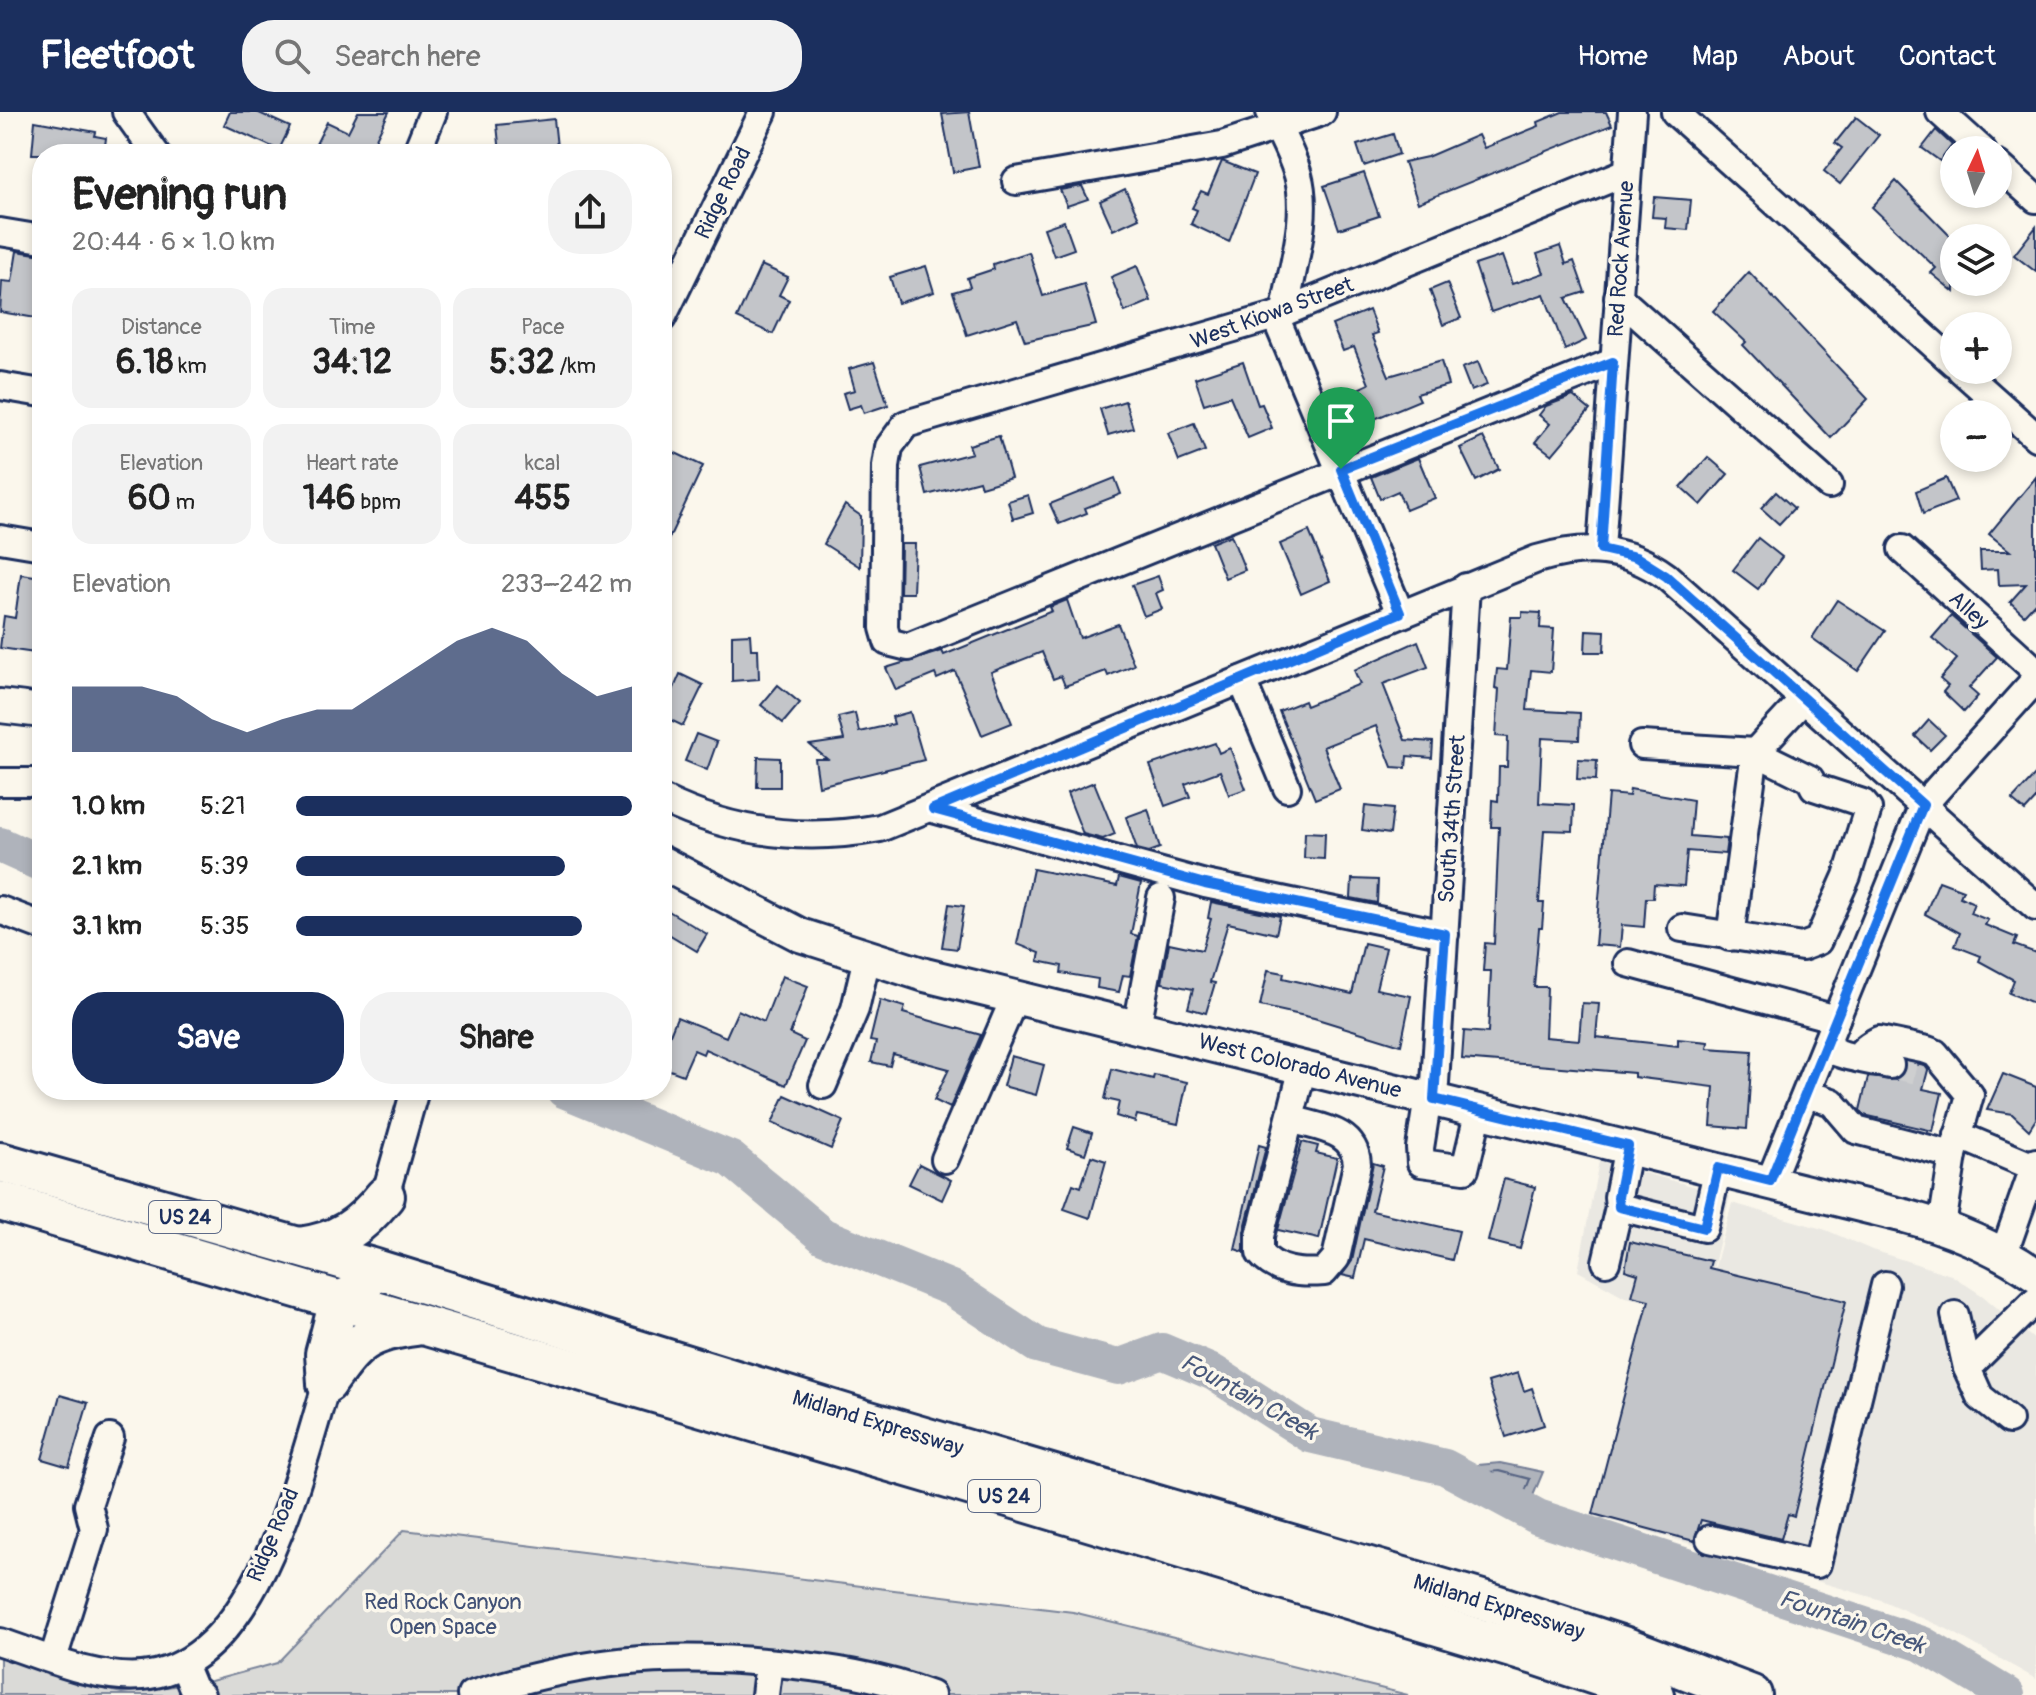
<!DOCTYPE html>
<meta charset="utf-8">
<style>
body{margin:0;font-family:Pangolin,sans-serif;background:#f2f2f2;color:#222;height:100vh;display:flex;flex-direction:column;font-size:30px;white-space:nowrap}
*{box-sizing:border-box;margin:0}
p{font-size:26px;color:#767676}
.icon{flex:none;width:44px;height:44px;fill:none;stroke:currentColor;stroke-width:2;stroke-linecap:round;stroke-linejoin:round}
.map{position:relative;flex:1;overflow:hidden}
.sheet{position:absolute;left:32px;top:32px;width:640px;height:956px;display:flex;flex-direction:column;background:#fff;border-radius:32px;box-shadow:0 4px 12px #0003}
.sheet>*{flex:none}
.needle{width:52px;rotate:4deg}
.controls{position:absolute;left:1940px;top:24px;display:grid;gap:16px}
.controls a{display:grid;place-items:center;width:72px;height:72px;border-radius:50%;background:#fff;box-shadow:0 4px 12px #0003;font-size:40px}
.pin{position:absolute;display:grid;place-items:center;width:68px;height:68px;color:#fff;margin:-82px -34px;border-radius:50% 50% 50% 0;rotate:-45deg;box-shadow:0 0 8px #0007}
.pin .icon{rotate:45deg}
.round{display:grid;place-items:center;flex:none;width:84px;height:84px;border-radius:32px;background:#f2f2f2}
.overview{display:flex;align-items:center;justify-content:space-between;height:136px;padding:0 40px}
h1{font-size:44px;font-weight:800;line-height:60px}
.stats{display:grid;grid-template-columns:repeat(3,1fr);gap:12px;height:136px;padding:8px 40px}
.stats div{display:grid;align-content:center;border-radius:20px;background:#f2f2f2;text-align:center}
.stats b{font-size:34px;font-weight:800}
.stats small{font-size:22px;font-weight:400}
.stats p{font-size:22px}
.chart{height:224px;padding:16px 40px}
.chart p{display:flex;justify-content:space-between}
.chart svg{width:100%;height:144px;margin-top:8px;fill:#1b2f5e;opacity:.7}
.primary-button{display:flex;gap:16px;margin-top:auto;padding:16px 40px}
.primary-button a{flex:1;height:92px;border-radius:32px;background:#1b2f5e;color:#fff;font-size:32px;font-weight:800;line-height:92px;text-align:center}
.primary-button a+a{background:#f2f2f2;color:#222}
ul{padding:0 40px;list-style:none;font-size:26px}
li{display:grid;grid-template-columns:128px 96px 1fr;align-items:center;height:60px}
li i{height:20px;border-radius:10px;background:#1b2f5e}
header{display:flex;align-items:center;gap:48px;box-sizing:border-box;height:112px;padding:0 40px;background:#1b2f5e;color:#fff}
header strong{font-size:38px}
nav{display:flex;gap:44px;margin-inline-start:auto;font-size:28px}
.search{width:560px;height:72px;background:#f2f2f2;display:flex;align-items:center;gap:20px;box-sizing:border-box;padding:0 28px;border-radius:32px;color:#767676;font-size:30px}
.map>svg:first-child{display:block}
</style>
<header>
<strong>Fleetfoot</strong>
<div class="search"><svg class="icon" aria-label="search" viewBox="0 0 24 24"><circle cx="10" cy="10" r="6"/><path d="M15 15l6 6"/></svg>Search here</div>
<nav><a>Home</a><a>Map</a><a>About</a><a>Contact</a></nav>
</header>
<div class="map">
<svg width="2036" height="1583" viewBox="0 0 2036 1583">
<rect width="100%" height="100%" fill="#fbf7ec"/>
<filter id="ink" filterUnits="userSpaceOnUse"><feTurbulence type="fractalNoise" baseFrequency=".0125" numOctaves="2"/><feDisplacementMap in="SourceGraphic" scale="16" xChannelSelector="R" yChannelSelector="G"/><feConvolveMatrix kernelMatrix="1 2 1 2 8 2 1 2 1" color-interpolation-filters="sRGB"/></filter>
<g filter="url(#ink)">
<path fill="#eae8e2" d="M1599,1049L1730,1084L1702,1204L1732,1091L1826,1118L1872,1138L1951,1163L1983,1184L2036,1229V1567L1947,1517L1881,1488L1592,1403L1649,1190L1625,1185L1578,1159Z"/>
<path fill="#dadad7" stroke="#7a849a" stroke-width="2" d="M404,1418L1073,1500L1408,1583H0V1545L89,1574L122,1581L211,1569L277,1551Z"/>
<path fill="#afb3bb" stroke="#747e96" stroke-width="2" d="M1500,1351L1543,1360L1522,1410L1480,1392L1452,1367L1456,1355Z"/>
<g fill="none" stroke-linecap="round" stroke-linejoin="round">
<path stroke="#566483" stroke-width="2" d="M1499,1359L1530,1367L1517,1399L1485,1385L1464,1366L1468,1362Z"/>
<g stroke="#afb3bb" stroke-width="36">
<path d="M0,733L42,752"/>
<path d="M564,978L731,1047L823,1124L951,1176L1037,1233L1118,1255L1162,1239L1214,1261L1310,1323L1445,1355L1538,1405L1922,1532L2007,1583"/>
</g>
</g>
<g fill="#c3c5c9" stroke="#1b2f5e" stroke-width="2">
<path d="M230,0H257L290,15L279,38L224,13Z"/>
<path d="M358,0H389L370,39L353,31L348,42H311L327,10L348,20Z"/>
<path d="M969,0L979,55L953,60L942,2Z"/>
<path d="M1562,0H1606L1612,13L1418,91L1404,50L1427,45L1478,23L1484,36L1539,14L1538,10Z"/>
<path d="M1856,5L1879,23L1840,72L1824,59L1842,36L1835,31Z"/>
<path d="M554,7L557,35L500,41L497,13Z"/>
<path d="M35,9L96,20L95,24L106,26L104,42H32Z"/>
<path d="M1936,18L1952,33L1940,49L1922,36Z"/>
<path d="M1393,22L1399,42L1364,54L1357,33Z"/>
<path d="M1222,49L1255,62L1229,130L1191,112L1197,98L1192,96L1201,79L1208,82Z"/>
<path d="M1364,61L1379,104L1339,117L1324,74Z"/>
<path d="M1896,69L1954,128V180L1931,161L1936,156L1872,95Z"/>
<path d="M1082,74L1088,87L1067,94L1060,78Z"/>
<path d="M1125,77L1139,106L1113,118L1100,89Z"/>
<path d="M1654,85L1691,88L1688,118L1665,116L1666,106L1652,105Z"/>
<path d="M1064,109L1074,137L1054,144L1044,116Z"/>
<path d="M2036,115V160L2014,143Z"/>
<path d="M1560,134L1566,152L1574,149L1585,180L1566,186L1586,228L1565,238L1544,182L1491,200L1475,153L1502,144L1512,172L1544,161L1537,142Z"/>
<path d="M17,139L42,143V207L0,200L2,169L12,170Z"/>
<path d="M1029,140L1043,184L1084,172L1096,213L1025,229L1017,207L967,223L953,180L970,175L967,166L994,157L993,152Z"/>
<path d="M761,153L788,165L779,183L789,188L773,222L737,206Z"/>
<path d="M926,154L934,180L898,191L890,165Z"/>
<path d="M1137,154L1151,189L1125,200L1111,165Z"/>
<path d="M1749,160L1868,287L1831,326L1743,233L1746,230L1713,199Z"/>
<path d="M1447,171L1461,206L1443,213L1430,178Z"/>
<path d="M1369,198L1378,221L1372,223L1389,264L1441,249L1448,273L1417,282L1420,288L1372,308L1358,277L1369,272L1354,235L1343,239L1332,213Z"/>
<path d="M874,250L888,293L864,301L861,293L848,297L843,281L855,278L849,257Z"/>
<path d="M1243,250L1258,293L1262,292L1272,316L1248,326L1230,284L1204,292L1195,266Z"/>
<path d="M1478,250L1487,273L1471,279L1462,256Z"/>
<path d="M1573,284L1590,298L1552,343L1535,330L1550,312L1539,303L1546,294Z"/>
<path d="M1125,289L1133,316L1108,323L1100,297Z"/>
<path d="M1194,311L1205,339L1179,349L1168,321Z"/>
<path d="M999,324L1011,366L981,375L979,369L927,383L920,355L972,341L969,333Z"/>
<path d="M1483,325L1499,357L1476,369L1460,336Z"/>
<path d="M667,337L703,354L662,441V400L669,384L662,381V348Z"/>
<path d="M1708,345L1728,362L1701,393L1681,375Z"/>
<path d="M1418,346L1435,386L1406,398L1398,379L1380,387L1371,365Z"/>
<path d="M2036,365V490L2024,503L2010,490L2026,472L1999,473L1998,457L1981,458L1980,439H2010L1989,422Z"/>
<path d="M1115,366L1121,382L1085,396L1087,401L1059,412L1050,392Z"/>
<path d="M1946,366L1956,389L1923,402L1916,379Z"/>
<path d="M1776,380L1794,396L1779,412L1761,396Z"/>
<path d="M1028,383L1033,401L1013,407L1008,389Z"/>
<path d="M845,393L861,404L860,455L824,432Z"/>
<path d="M1309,419L1330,469L1301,482L1280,432Z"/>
<path d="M1231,423L1245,458L1225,466L1211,431Z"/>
<path d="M1758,426L1782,445L1758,477L1733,458Z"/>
<path d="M901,432H915L913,481H900Z"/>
<path d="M21,462L42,465V542L0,536L4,504L15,506Z"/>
<path d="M1158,464L1163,478L1156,481L1162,497L1144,504L1132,473Z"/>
<path d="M1067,488L1080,526L1118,512L1134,553L1108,564L1106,559L1065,574L1061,564L1053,567L1042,540L991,560L1012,611L982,623L955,559L937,567L935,562L896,578L886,556L942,539L944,543L1052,499L1050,495Z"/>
<path d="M1837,488L1885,519L1858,559L1812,526Z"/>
<path d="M1522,500L1541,501L1540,516L1554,517L1551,560L1531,558L1527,598L1580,601L1579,628L1542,626L1539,691L1574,693L1573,719L1544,718L1539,791H1544L1542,816H1539L1534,875H1547L1545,925L1579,928L1582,891L1599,892L1596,925L1678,934V927L1708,930L1707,936L1752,939L1747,1017L1711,1014L1714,975L1634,965V961L1462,947L1464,919L1488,921L1491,859H1483L1485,831L1494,832L1499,715H1491L1492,688L1498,689L1499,655H1507L1508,625L1496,624L1499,577L1495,576L1497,557L1507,558L1511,505H1522Z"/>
<path d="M1951,504L1997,545L1969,576L1978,584L1964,600L1943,580L1948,574L1940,567L1957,547L1932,526Z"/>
<path d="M1586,518L1605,519L1604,540H1585Z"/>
<path d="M750,522L751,537H758L759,567L732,569V523Z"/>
<path d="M1418,529L1428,555L1383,572L1405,628L1433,630L1432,646L1407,644L1406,656L1392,655L1376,614L1323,635L1340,677L1315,687L1279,599L1304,589L1306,594L1360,572L1354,558Z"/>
<path d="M680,562L703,573L683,614L662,604Z"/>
<path d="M778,573L800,591L783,611L761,593Z"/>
<path d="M910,600L924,648L819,674L815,647H827L810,633L844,628L838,605L855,601L859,620L894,612L892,605Z"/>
<path d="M1929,608L1945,623L1930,638L1915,624Z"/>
<path d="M696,622L717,630L707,658L685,649Z"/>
<path d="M1215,631L1219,641L1230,636L1246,677L1229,683L1220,659L1185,672L1190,685L1165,694L1150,653Z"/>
<path d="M758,645L780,646V675H757Z"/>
<path d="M1578,647L1597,648L1596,668L1577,667Z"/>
<path d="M2036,662V687L2025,699L2012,688Z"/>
<path d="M1094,670L1115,722L1103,727L1083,722L1067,681Z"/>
<path d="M1630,677L1693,688L1690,724L1727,727L1725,742L1687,739L1684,774L1654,772L1653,786H1646L1644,815L1622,813L1620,835L1595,833L1608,682L1629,684Z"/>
<path d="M1365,694L1393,697L1390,722L1362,718Z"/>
<path d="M1148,697L1160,736L1149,740L1137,737L1126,705Z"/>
<path d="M1305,720L1325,721L1324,747L1304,746Z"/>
<path d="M1033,757L1117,774L1119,765L1141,771L1131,822L1138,824L1130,864L1123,863L1119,880L1097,876L1098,867L1061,861L1062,854L1038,849L1040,841L1017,832Z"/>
<path d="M1352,767L1378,768L1377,791L1351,786Z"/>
<path d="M1939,769L1963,778L1960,785L1974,791L1970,801L1988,808L1985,813L2017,826L2014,833L2036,841V892L2009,881L2014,868L1979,849L1981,844L1955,834L1960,821L1925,802Z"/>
<path d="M1211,790L1280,804L1276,822L1228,811L1210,870L1215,871L1206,901L1188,896L1193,877L1162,871L1169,831L1202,838L1211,807L1208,806Z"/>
<path d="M949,792L964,794L957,837L942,835Z"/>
<path d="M662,795L707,822L697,839L662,818Z"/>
<path d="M1364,831L1386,836L1376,877L1411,884L1401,933L1314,906L1260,894L1268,858L1284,861L1283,866L1352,882Z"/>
<path d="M782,864L808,874L790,922L805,929L786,973L705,937L703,942L694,938L683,963L662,955V942L677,905L726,925L738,898L764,910Z"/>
<path d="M880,888L905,895L903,901L981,923L950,996L934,988L949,957L893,942L890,954L871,950L876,930L870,929Z"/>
<path d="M1011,944L1044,953L1036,983L1003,974Z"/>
<path d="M1905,950L1925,954L1928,958L1923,977L1942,981L1933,1019L1864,1003L1860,998L1868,965L1896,968L1902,963Z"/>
<path d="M1112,957L1153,967L1154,963L1187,970L1178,1012L1137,1003L1135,1010L1116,1004L1119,990L1105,987Z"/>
<path d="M2003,962L2036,975V1007L2029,1018L2012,1002L1987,998Z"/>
<path d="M785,983L843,1009L831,1037L772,1011Z"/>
<path d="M1074,1015L1092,1021L1085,1042L1067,1036Z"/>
<path d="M1302,1030L1318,1034L1316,1041L1337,1046L1319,1127L1278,1118Z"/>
<path d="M1259,1033L1266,1035L1244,1120V1140L1235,1137Z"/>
<path d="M1091,1044L1106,1049L1090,1106L1064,1097L1073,1072L1081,1075Z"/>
<path d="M1373,1051L1383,1054L1372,1099L1459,1119L1452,1148L1364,1127L1355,1166L1342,1163L1352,1149Z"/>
<path d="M919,1052L951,1068L942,1088L909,1072Z"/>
<path d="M1504,1067L1535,1075L1520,1137L1488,1129Z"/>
<path d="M1630,1130L1711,1149L1709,1156L1846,1189L1794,1404L1788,1402L1781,1427L1701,1408L1694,1429L1593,1402L1649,1188L1632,1184L1638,1162L1625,1158Z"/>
<path d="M1518,1261L1524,1279L1532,1276L1544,1313L1506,1325L1488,1270Z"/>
<path d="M60,1283L88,1291L69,1355L42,1347Z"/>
</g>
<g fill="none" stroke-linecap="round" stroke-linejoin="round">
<path stroke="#cecfd0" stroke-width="26" stroke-dasharray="26 13" stroke-linecap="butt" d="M1890,953L1927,961"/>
<g stroke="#1b2f5e" stroke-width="32">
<g id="minor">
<path d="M126,0L156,42"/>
<path d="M1270,0C1280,20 1292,42 1298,63C1310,106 1291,157 1285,200"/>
<path d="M1675,0L1954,251"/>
<path d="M1940,0L1982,38"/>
<path d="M416,42L433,0"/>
<path d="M1998,53L2036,87"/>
<path d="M1016,69L1222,33L1322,0"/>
<path d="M0,120L42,127"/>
<path d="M1618,185L1829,373"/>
<path d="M1275,204L1400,501"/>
<path d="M662,206L763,0"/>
<path d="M1613,250L908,535L888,530L884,516L886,354L889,335L906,312L1275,204L1627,60"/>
<path d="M1961,258L2036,325"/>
<path d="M0,274L42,281"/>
<path d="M0,427L42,434"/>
<path d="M1601,437L1632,0"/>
<path d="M1902,437L2036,559"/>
<path d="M1242,568L1287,676"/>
<path d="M1642,633L1755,640L1810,667L1814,675L1863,691L1868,697L1847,764L1818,829L1802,835L1682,816"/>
<path d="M0,670H42"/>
<path d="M662,687C731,721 805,730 880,716L1537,447C1585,433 1624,434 1666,464L2036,795"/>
<path d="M933,697L1205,772L1445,822"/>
<path d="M0,798L42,814"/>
<path d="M1730,825L1755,640L1804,587"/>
<path d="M1628,851L1836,907"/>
<path d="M1137,915L1161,786"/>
<path d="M1825,936C1869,953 1848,943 1879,928L1927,938L1935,941L1970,983L1953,1043L1942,1114"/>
<path d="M1856,946L1890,953"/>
<path d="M823,973L855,897L867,845"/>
<path d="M1806,982L1832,990L1856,1018L1953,1043"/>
<path d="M1428,985L1420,1036L1421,1051L1465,1057L1479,998"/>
<path d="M1434,987L1466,475"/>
<path d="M1290,1007C1319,1016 1355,1017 1357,1052L1336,1146L1324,1160C1299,1162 1276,1160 1260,1141V1124L1303,955"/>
<path d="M1958,1023L2034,1055"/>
<path d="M945,1047L1015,885"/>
<path d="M1770,1069L1923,693L2036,567"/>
<path d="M385,1084L415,978"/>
<path d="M1619,1095L1618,1085L1628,1034"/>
<path d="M2004,1141L2036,1050"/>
<path d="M1606,1150L1619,1095L1704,1116L1718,1056"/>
<path d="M1955,1203L1967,1256L2036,1188"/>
<path d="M1967,1256L1980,1285L2009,1308"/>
<path d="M1710,1427L1817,1452L1885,1173"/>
<path d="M0,1530C44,1544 94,1568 142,1564C258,1554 298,1362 327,1271"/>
<path d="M53,1547L94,1417L88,1393L110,1326"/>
<path d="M183,1552L193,1576L201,1583"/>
<path d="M471,1583C580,1548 663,1540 776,1551C829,1556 881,1564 931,1583"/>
<path d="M765,1583L769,1551"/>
</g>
</g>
<g stroke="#1b2f5e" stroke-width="38">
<g id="major">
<path d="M0,594L42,599"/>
<path d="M662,751L800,823L925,863L1905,1104C1953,1117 1996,1135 2036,1163"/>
</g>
</g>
<g stroke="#1b2f5e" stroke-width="44">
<g id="highway">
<path d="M0,1050L372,1156L859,1306L1489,1490L1626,1535L1752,1583"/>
<path d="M0,1089L955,1369L1535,1543L1655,1583"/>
<path d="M299,1135C339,1130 360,1115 385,1084"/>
<path d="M327,1271L325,1242L339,1189L362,1179"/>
<path d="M327,1271C355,1231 366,1220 416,1214"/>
</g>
</g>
<use href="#minor" stroke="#fbf7ec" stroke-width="26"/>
<use href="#major" stroke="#fbf7ec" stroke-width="32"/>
<use href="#highway" stroke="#fbf7ec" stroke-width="38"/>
</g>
</g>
<g fill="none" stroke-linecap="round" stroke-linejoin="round" filter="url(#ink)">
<g stroke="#fff" stroke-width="16">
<path id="route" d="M1613,250L1601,437L1636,445L1666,464L1923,693L1770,1069L1718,1056L1704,1116L1619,1095L1618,1085L1628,1034L1434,987L1445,822L1205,772L933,697L1400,501L1341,357Z"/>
</g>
<use href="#route" stroke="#1a73e8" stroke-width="10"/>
</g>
<g text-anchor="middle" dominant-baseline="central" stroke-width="7" stroke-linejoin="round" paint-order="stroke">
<g fill="#fbf7ec" stroke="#5e6b89" stroke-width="2">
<rect x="149" y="1089" width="72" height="32" rx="6"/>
<rect x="968" y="1368" width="72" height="32" rx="6"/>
</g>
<g font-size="20" font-weight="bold" fill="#1b2f5e">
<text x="185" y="1105">US 24</text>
<text x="1004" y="1384">US 24</text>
</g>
<g font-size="22" fill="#1b2f5e" stroke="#fbf7ec">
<text transform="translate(723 81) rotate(-64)">Ridge Road</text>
<text transform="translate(1621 147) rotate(-86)">Red Rock Avenue</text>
<text transform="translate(1272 201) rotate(-20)">West Kiowa Street</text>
<text transform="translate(1969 498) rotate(42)">Alley</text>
<text transform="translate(1452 707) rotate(-86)">South 34th Street</text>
<text transform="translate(1300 954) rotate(14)">West Colorado Avenue</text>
<text transform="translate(878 1311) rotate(17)">Midland Expressway</text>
<text transform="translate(273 1423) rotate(-67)">Ridge Road</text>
<text transform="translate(1499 1495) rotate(17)">Midland Expressway</text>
</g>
<g font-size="22" fill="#415176" stroke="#fbf7ec">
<text x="443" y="1490">Red Rock Canyon<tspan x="443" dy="25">Open Space</tspan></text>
</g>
<g font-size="24" font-style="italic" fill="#47577a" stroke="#fbf7ec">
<text transform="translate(1249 1285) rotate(29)">Fountain Creek</text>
<text transform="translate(1852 1510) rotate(19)">Fountain Creek</text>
</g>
</g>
</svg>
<div class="controls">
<a><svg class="needle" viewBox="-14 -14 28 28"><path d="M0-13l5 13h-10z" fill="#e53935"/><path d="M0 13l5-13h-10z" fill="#767676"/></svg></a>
<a><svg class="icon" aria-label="layers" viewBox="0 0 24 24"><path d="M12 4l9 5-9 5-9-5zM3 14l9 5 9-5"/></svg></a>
<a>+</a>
<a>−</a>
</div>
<div class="pin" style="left:1341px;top:357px;background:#1e9e55"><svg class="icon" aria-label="arrive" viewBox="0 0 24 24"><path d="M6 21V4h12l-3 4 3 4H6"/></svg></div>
<section class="sheet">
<div class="overview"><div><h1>Evening run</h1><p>20:44 · 6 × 1.0 km</p></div><a class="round"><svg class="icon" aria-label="share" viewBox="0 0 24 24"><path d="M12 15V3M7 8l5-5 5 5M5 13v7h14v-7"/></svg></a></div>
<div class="stats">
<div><p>Distance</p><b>6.18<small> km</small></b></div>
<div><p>Time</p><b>34:12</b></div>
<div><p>Pace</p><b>5:32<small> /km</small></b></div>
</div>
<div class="stats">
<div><p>Elevation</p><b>60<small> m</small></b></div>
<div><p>Heart rate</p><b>146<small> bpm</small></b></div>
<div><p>kcal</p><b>455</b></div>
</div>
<div class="chart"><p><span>Elevation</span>233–242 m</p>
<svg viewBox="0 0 160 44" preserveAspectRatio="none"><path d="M0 44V24L10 24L20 24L30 27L40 34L50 38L60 34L70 31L80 31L90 24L100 17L110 10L120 6L130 10L140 20L150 27L160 24V44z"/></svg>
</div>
<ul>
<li><b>1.0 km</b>5:21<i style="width:100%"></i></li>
<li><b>2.1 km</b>5:39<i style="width:80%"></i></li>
<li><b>3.1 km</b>5:35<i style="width:85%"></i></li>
</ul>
<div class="primary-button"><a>Save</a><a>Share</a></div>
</section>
</div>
